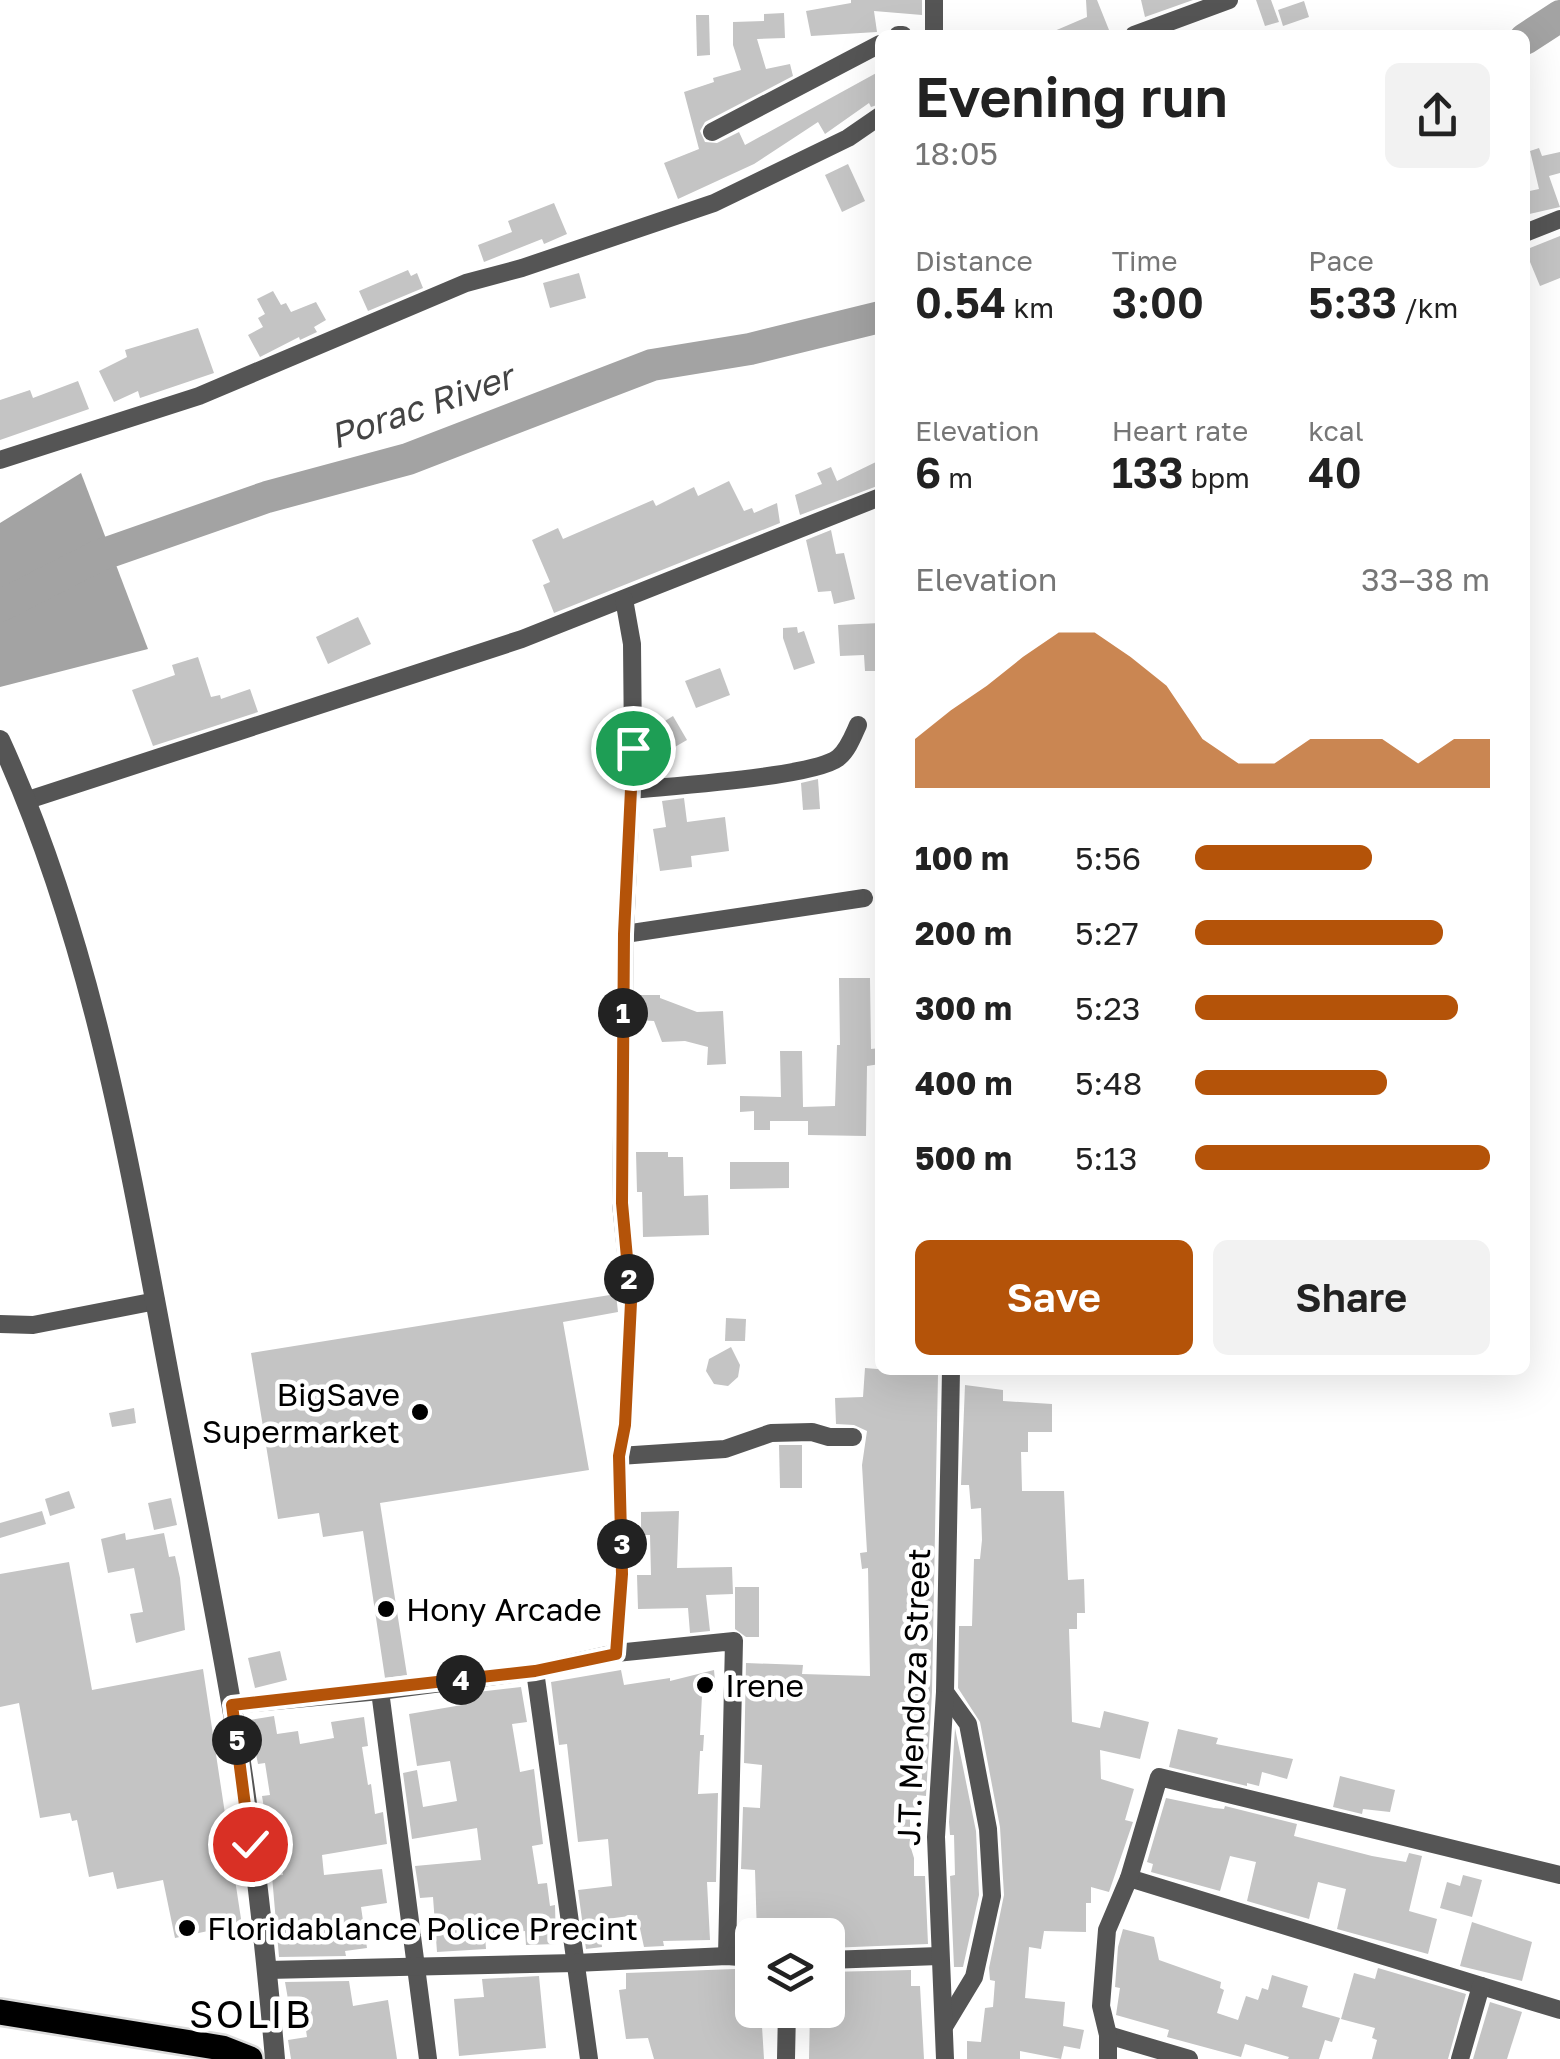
<!DOCTYPE html>
<meta charset="utf-8">
<style>
body{margin:0;font-family:"Golos Text",sans-serif;background:#f2f2f2;color:#222;height:100vh;display:flex;flex-direction:column;font-size:38px;white-space:nowrap}
*{box-sizing:border-box;margin:0}
p{font-size:32px;color:#767676}
.icon{flex:none;width:55px;height:55px;fill:none;stroke:currentColor;stroke-width:2;stroke-linecap:round;stroke-linejoin:round}
.map{position:relative;flex:1;overflow:hidden}
.panel{position:absolute;left:875px;top:30px;width:655px;height:1345px;display:flex;flex-direction:column;background:#fff;border-radius:15px;box-shadow:0 10px 40px #0002}
.panel>*{flex:none}
.tools{position:absolute;left:735px;top:1918px;display:grid;gap:20px}
.tools a{display:grid;place-items:center;width:110px;height:110px;border-radius:15px;background:#fff;box-shadow:0 10px 40px #0002;font-size:50px}
.pin{position:absolute;display:grid;place-items:center;width:85px;height:85px;color:#fff;margin:-42px;border:5px solid #fff;border-radius:50%;box-shadow:0 2px 10px #0007}
.km{position:absolute;width:50px;height:50px;margin:-25px;border-radius:50%;background:#222;color:#fff;font-size:28px;line-height:50px;text-align:center}
.round{display:grid;place-items:center;flex:none;width:105px;height:105px;border-radius:15px;background:#f2f2f2}
.headline{display:flex;align-items:center;justify-content:space-between;height:170px;padding:0 40px}
h1{font-size:55px;font-weight:600;line-height:75px}
.figures{display:grid;grid-template-columns:repeat(3,1fr);gap:15px;height:170px;padding:10px 40px}
.figures div{display:grid;align-content:center}
.figures b{font-size:42px;font-weight:600}
.figures small{font-size:28px;font-weight:400}
.figures p{font-size:28px}
.chart{height:280px;padding:20px 40px}
.chart p{display:flex;justify-content:space-between}
.chart svg{width:100%;height:180px;margin-top:10px;fill:#b45309;opacity:.7}
.cta{display:flex;gap:20px;margin-top:auto;padding:20px 40px}
.cta a{flex:1;height:115px;border-radius:15px;background:#b45309;color:#fff;font-size:40px;font-weight:600;line-height:115px;text-align:center}
.cta a+a{background:#f2f2f2;color:#222}
ul{padding:0 40px;list-style:none;font-size:32px}
li{display:grid;grid-template-columns:160px 120px 1fr;align-items:center;height:75px}
li i{height:25px;border-radius:12px;background:#b45309}
.map>svg:first-child{display:block}
</style>
<div class="map">
<svg width="1560" height="2059" viewBox="0 0 1560 2059">
<rect width="100%" height="100%" fill="#fff"/>
<path fill="#a3a3a3" d="M81,473L148,649L0,687V523Z"/>
<g fill="none" stroke-linecap="round" stroke-linejoin="round">
<g stroke="#a3a3a3" stroke-width="32">
<path d="M1525,39L1560,16"/>
<path d="M0,606L98,556L267,497L408,459L652,365L750,349L880,317"/>
</g>
</g>
<g fill="#c4c4c4">
<path d="M851,0H922V15L874,11L877,32L811,36L806,11L851,3Z"/>
<path d="M1086,0H1097L1111,35H1045L1087,17Z"/>
<path d="M1141,0H1193L1145,17Z"/>
<path d="M1256,0H1271L1279,22L1265,26Z"/>
<path d="M1304,1L1309,17L1283,26L1278,10Z"/>
<path d="M784,13L785,38L757,39L766,69L790,64L793,76L705,122L700,131L705,142L717,143L739,132L745,145L880,71V104L871,107L869,103L825,134L818,122L754,164L678,199L664,163L699,149L684,92L714,82L713,78L741,70L733,45V22L764,21V14Z"/>
<path d="M696,15H709L710,55L697,56Z"/>
<path d="M1539,148L1542,156L1560,152V173L1549,176L1560,207L1525,215V192L1539,189L1530,151Z"/>
<path d="M848,164L865,201L842,212L825,175Z"/>
<path d="M554,203L567,234L544,244L542,239L484,262L478,245L512,232L508,221Z"/>
<path d="M1560,236V278L1540,286L1525,250Z"/>
<path d="M408,270L411,276L417,273L423,288L368,311L359,291Z"/>
<path d="M579,273L586,298L550,308L543,283Z"/>
<path d="M273,291L281,305L286,303L291,312L316,302L326,320L314,327L317,332L300,340L299,337L260,357L248,335L263,327L258,318L265,314L257,299Z"/>
<path d="M198,328L214,373L140,398L138,391L114,402L99,371L127,357L125,350Z"/>
<path d="M78,381L89,409L0,440V400L30,390L33,398Z"/>
<path d="M880,460V485L800,515L795,495L822,484L817,473L831,467L837,481Z"/>
<path d="M729,481L744,511L752,508L754,513L777,503L780,523L554,613L543,585L550,582L532,540L558,528L563,539L653,500L656,506L694,487L698,496Z"/>
<path d="M831,530L836,554L844,553L855,599L834,604L831,591L818,592L806,540Z"/>
<path d="M358,617L371,644L328,664L316,637Z"/>
<path d="M880,623V671H865L864,655L840,656L838,625Z"/>
<path d="M797,627L798,633L804,631L815,663L794,670L783,638V628Z"/>
<path d="M198,657L211,697L220,695L221,699L250,689L258,712L153,746L132,690L175,675L172,665Z"/>
<path d="M720,668L730,695L696,708L685,681Z"/>
<path d="M673,716L687,740L666,752L652,729Z"/>
<path d="M818,779L820,809L803,810L801,783Z"/>
<path d="M684,798L687,822L725,817L729,851L691,856L692,867L660,871L653,829L666,827L662,801Z"/>
<path d="M839,978H870L871,1049L880,1048V1064L867,1066L866,1136L808,1135V1121H770V1130H754V1111L740,1112V1096L781,1097L780,1051H802L803,1107L835,1106L837,1045H840Z"/>
<path d="M637,995H660V998L697,1012L723,1011L726,1064L707,1065L708,1047L685,1041L662,1042L654,1021L636,1020Z"/>
<path d="M636,1152H668V1157H683L684,1196L708,1195L709,1235L643,1237L642,1192H637Z"/>
<path d="M730,1162H789V1188L730,1189Z"/>
<path d="M616,1294L618,1312L563,1322L589,1470L380,1503L407,1675L385,1678L363,1531L323,1537L319,1513L278,1519L251,1353Z"/>
<path d="M726,1318L746,1319L745,1341H725Z"/>
<path d="M731,1347L740,1365L738,1377L728,1386L714,1384L706,1371L709,1359Z"/>
<path d="M865,1368L938,1374L932,1692L926,1796L917,1795L916,1812L910,1811V1845L914,1858V1876H925L928,1944L828,1948V1935H757L755,1870L741,1869L743,1807L760,1808L762,1765L744,1763L746,1663L803,1665L802,1674L870,1676L868,1568L862,1569L860,1553L867,1552L862,1465L867,1431L854,1425L836,1424L835,1398L863,1397Z"/>
<path d="M965,1385L1003,1390V1401L1052,1404V1432H1028V1452H1021L1022,1491H1064L1068,1580L1084,1579L1085,1613H1077V1629H1069L1072,1722L1100,1728L1104,1711L1149,1722L1140,1759L1100,1750L1101,1779L1134,1789L1125,1820L1133,1822L1109,1892L1091,1887V1903H1086V1932L1044,1931L1041,1949L1029,1947L1025,1998L1065,2002L1063,2026L1084,2030L1080,2049L1064,2046L1061,2059L1020,2051V2059H967V2041L981,2042L985,2008L993,2007L995,1981L990,1980L989,1968L1004,1895L1000,1827L980,1722L958,1688L959,1626H972L974,1559H980L982,1540L981,1508L971,1509L969,1485H961Z"/>
<path d="M134,1408L136,1423L112,1427L109,1413Z"/>
<path d="M779,1445H802V1488H780Z"/>
<path d="M69,1491L75,1508L50,1516L45,1499Z"/>
<path d="M171,1498L177,1525L154,1530L148,1503Z"/>
<path d="M42,1511L46,1524L0,1538V1523Z"/>
<path d="M679,1511L677,1568L732,1567L733,1594L706,1595L710,1631L690,1633L688,1608L638,1609L637,1575H651L650,1535H641V1512Z"/>
<path d="M125,1533L126,1540L164,1533L169,1557L175,1556L180,1578L185,1630L136,1643L130,1614L143,1612L134,1568L108,1573L101,1539Z"/>
<path d="M69,1562L92,1690L203,1669L243,1932L228,1933L227,1927L175,1938L163,1880L117,1889L113,1872L89,1877L77,1820L72,1821L70,1813L40,1818L19,1703L0,1707V1574Z"/>
<path d="M735,1587H759V1637H746L735,1629Z"/>
<path d="M280,1651L287,1680L255,1688L248,1658Z"/>
<path d="M621,1670L624,1685L670,1678V1681L714,1670L716,1691L702,1695L700,1735H704L703,1751H700L698,1794L718,1793L716,1882H707L710,1940L663,1941L664,1946L644,1947L637,1915L599,1920L602,1947L586,1949L578,1890L612,1886L608,1839L578,1842L567,1744L559,1745L551,1682Z"/>
<path d="M521,1687L527,1722L512,1724L520,1772L534,1769L543,1844L532,1846L538,1884L547,1883L550,1906L555,1905L556,1944L526,1945L525,1931L485,1935L486,1949L437,1952L433,1897L420,1898L415,1866L481,1860L477,1828L412,1839L403,1773L417,1770L423,1807L457,1801L450,1761L417,1766L409,1714L462,1705L460,1694Z"/>
<path d="M274,1716L277,1734L298,1731L300,1744L334,1738L331,1722L364,1717L368,1746L362,1747L368,1785L371,1784L375,1814L383,1812L387,1844L322,1855L324,1875L382,1869L387,1903L361,1907L367,1948L345,1951L346,1956L279,1957L272,1876L283,1875L276,1825L267,1826L262,1796L270,1795L265,1763L258,1764L249,1720Z"/>
<path d="M955,1728L976,1831L979,1895L963,1967H954L950,1876L955,1875L954,1835H950L949,1822Z"/>
<path d="M1178,1729L1218,1738L1216,1744L1293,1759L1287,1779L1262,1772L1259,1786L1247,1783V1786L1169,1767Z"/>
<path d="M1340,1776L1395,1790L1390,1812L1363,1809L1362,1814L1333,1807Z"/>
<path d="M1166,1798L1214,1808L1224,1809L1225,1806L1297,1824L1294,1836L1372,1856L1406,1862L1409,1853L1422,1856L1409,1911L1437,1919L1428,1954L1337,1929L1346,1889L1318,1882L1309,1919L1247,1901L1256,1862L1230,1856L1220,1891L1151,1872L1153,1864L1147,1862Z"/>
<path d="M1463,1875L1482,1880L1472,1917L1440,1908L1447,1882L1460,1886Z"/>
<path d="M1472,1922L1532,1942L1522,1981L1460,1966Z"/>
<path d="M1123,1929L1154,1937L1159,1960L1221,1982L1220,1988L1224,1990L1217,2013L1238,2020L1246,1996L1258,2000L1262,1988L1268,1990L1272,1975L1308,1986L1302,2007L1340,2018L1332,2042L1325,2040L1319,2059H1288L1289,2057L1245,2044L1241,2057L1167,2037L1169,2030L1116,2015L1120,1988L1115,1987L1118,1947Z"/>
<path d="M1378,1968L1466,1994L1448,2059H1372L1377,2040L1372,2038L1375,2028L1341,2019L1354,1973L1375,1979Z"/>
<path d="M735,1969L752,1970V2010H761L764,2059H654L648,2038L626,2039L619,1990L626,1989V1973Z"/>
<path d="M911,1970V1986H920L924,2059H809L810,2010H828V1972Z"/>
<path d="M539,1976L546,2048L459,2056L454,1999L484,1997L482,1979Z"/>
<path d="M349,1981L353,2006L388,2000L397,2059H291L288,2040L307,2037L302,2003L289,2005L285,1982Z"/>
<path d="M1490,2002L1522,2012L1507,2059H1473Z"/>
</g>
<g fill="none" stroke-linecap="round" stroke-linejoin="round">
<g stroke="#dbdbdb" stroke-width="30">
<path id="primary" d="M0,2012L222,2048L250,2059"/>
</g>
<g stroke="#555" stroke-width="18">
<path d="M898,35H903"/>
<path d="M934,35V0"/>
<path d="M1134,35L1229,0"/>
<path d="M712,132L880,44"/>
<path d="M1525,233L1560,219"/>
<path d="M0,460L199,396L466,283L522,268L714,203L848,138L880,116"/>
<path d="M632,790C670,786 813,777 838,758C848,750 853,736 858,725"/>
<path d="M28,800L522,639L880,497"/>
<path d="M625,934L864,898"/>
<path d="M0,1324L33,1325L156,1301"/>
<path d="M619,1456L725,1449L771,1433L812,1432L829,1437H853"/>
<path d="M616,1653L622,1574L619,1456L625,1425L631,1302L621,1203L625,934L633,748L632,644L624,599"/>
<path d="M535,1671L589,2059"/>
<path d="M380,1691L428,2059"/>
<path d="M945,1692L968,1724L988,1829L992,1896L974,1977L945,2025"/>
<path d="M232,1705L380,1691L535,1671L616,1653L734,1641L727,1956"/>
<path d="M1129,1878L1560,2010"/>
<path d="M828,1960L939,1956"/>
<path d="M267,1970L575,1963L727,1956L752,1958"/>
<path d="M1108,2035L1189,2059"/>
<path d="M786,2059L787,2010"/>
<path d="M945,2059L936,1837L945,1692L951,1370"/>
<path d="M1108,2059V2035L1101,2006L1107,1930L1129,1878L1159,1777L1560,1875"/>
<path d="M1460,2059L1481,1986"/>
</g>
<path stroke="#555" stroke-width="20" d="M0,740C93,943 129,1162 170,1380C191,1491 214,1602 233,1714C253,1828 265,1944 275,2059"/>
<use href="#primary" stroke="#000" stroke-width="25"/>
</g>
<g fill="none" stroke-linecap="round" stroke-linejoin="round">
<g stroke="#fff" stroke-width="20">
<path id="route" d="M250,1844L232,1705L535,1671L616,1654L622,1574L619,1456L625,1425L631,1302L622,1203L624,934L633,748"/>
</g>
<use href="#route" stroke="#b45309" stroke-width="12"/>
</g>
<g fill="#000" stroke="#fff" stroke-width="4">
<circle cx="420" cy="1412" r="10"/>
<circle cx="386" cy="1609" r="10"/>
<circle cx="705" cy="1685" r="10"/>
<circle cx="187" cy="1928" r="10"/>
</g>
<g text-anchor="middle" dominant-baseline="central" stroke-width="9" stroke-linejoin="round" paint-order="stroke">
<g font-size="32" fill="#000" stroke="#fff" text-anchor="start">
<text x="400" y="1394" text-anchor="end">BigSave<tspan x="400" dy="37">Supermarket</tspan></text>
<text x="406" y="1609">Hony Arcade</text>
<text x="725" y="1685">Irene</text>
<text x="207" y="1928">Floridablance Police Precint</text>
</g>
<g font-size="32" fill="#000" stroke="#fff">
<text transform="translate(913 1697) rotate(-88)">J.T. Mendoza Street</text>
</g>
<g font-size="35" font-style="italic" fill="#444" stroke="#fff">
<text transform="translate(421 406) rotate(-19)">Porac River</text>
</g>
<g font-size="38" letter-spacing="2.5" fill="#000" stroke="#fff">
<text x="251" y="2013">SOLIB</text>
</g>
</g>
</svg>
<div class="tools">
<a><svg class="icon" aria-label="layers" viewBox="0 0 24 24"><path d="M12 4l9 5-9 5-9-5zM3 14l9 5 9-5"/></svg></a>
</div>
<div class="pin" style="left:633px;top:748px;background:#1e9e55"><svg class="icon" aria-label="arrive" viewBox="0 0 24 24"><path d="M6 21V4h12l-3 4 3 4H6"/></svg></div>
<div class="pin" style="left:250px;top:1844px;background:#d93025"><svg class="icon" aria-label="check" viewBox="0 0 24 24"><path d="M5 12l5 5 9-10"/></svg></div>
<b class="km" style="left:623px;top:1013px">1</b>
<b class="km" style="left:629px;top:1279px">2</b>
<b class="km" style="left:622px;top:1544px">3</b>
<b class="km" style="left:461px;top:1680px">4</b>
<b class="km" style="left:237px;top:1740px">5</b>
<section class="panel">
<div class="headline"><div><h1>Evening run</h1><p>18:05</p></div><a class="round"><svg class="icon" aria-label="share" viewBox="0 0 24 24"><path d="M12 15V3M7 8l5-5 5 5M5 13v7h14v-7"/></svg></a></div>
<div class="figures">
<div><p>Distance</p><b>0.54<small> km</small></b></div>
<div><p>Time</p><b>3:00</b></div>
<div><p>Pace</p><b>5:33<small> /km</small></b></div>
</div>
<div class="figures">
<div><p>Elevation</p><b>6<small> m</small></b></div>
<div><p>Heart rate</p><b>133<small> bpm</small></b></div>
<div><p>kcal</p><b>40</b></div>
</div>
<div class="chart"><p><span>Elevation</span>33–38 m</p>
<svg viewBox="0 0 160 44" preserveAspectRatio="none"><path d="M0 44V32L10 25L20 19L30 12L40 6L50 6L60 12L70 19L80 32L90 38L100 38L110 32L120 32L130 32L140 38L150 32L160 32V44z"/></svg>
</div>
<ul>
<li><b>100 m</b>5:56<i style="width:60%"></i></li>
<li><b>200 m</b>5:27<i style="width:84%"></i></li>
<li><b>300 m</b>5:23<i style="width:89%"></i></li>
<li><b>400 m</b>5:48<i style="width:65%"></i></li>
<li><b>500 m</b>5:13<i style="width:100%"></i></li>
</ul>
<div class="cta"><a>Save</a><a>Share</a></div>
</section>
</div>
